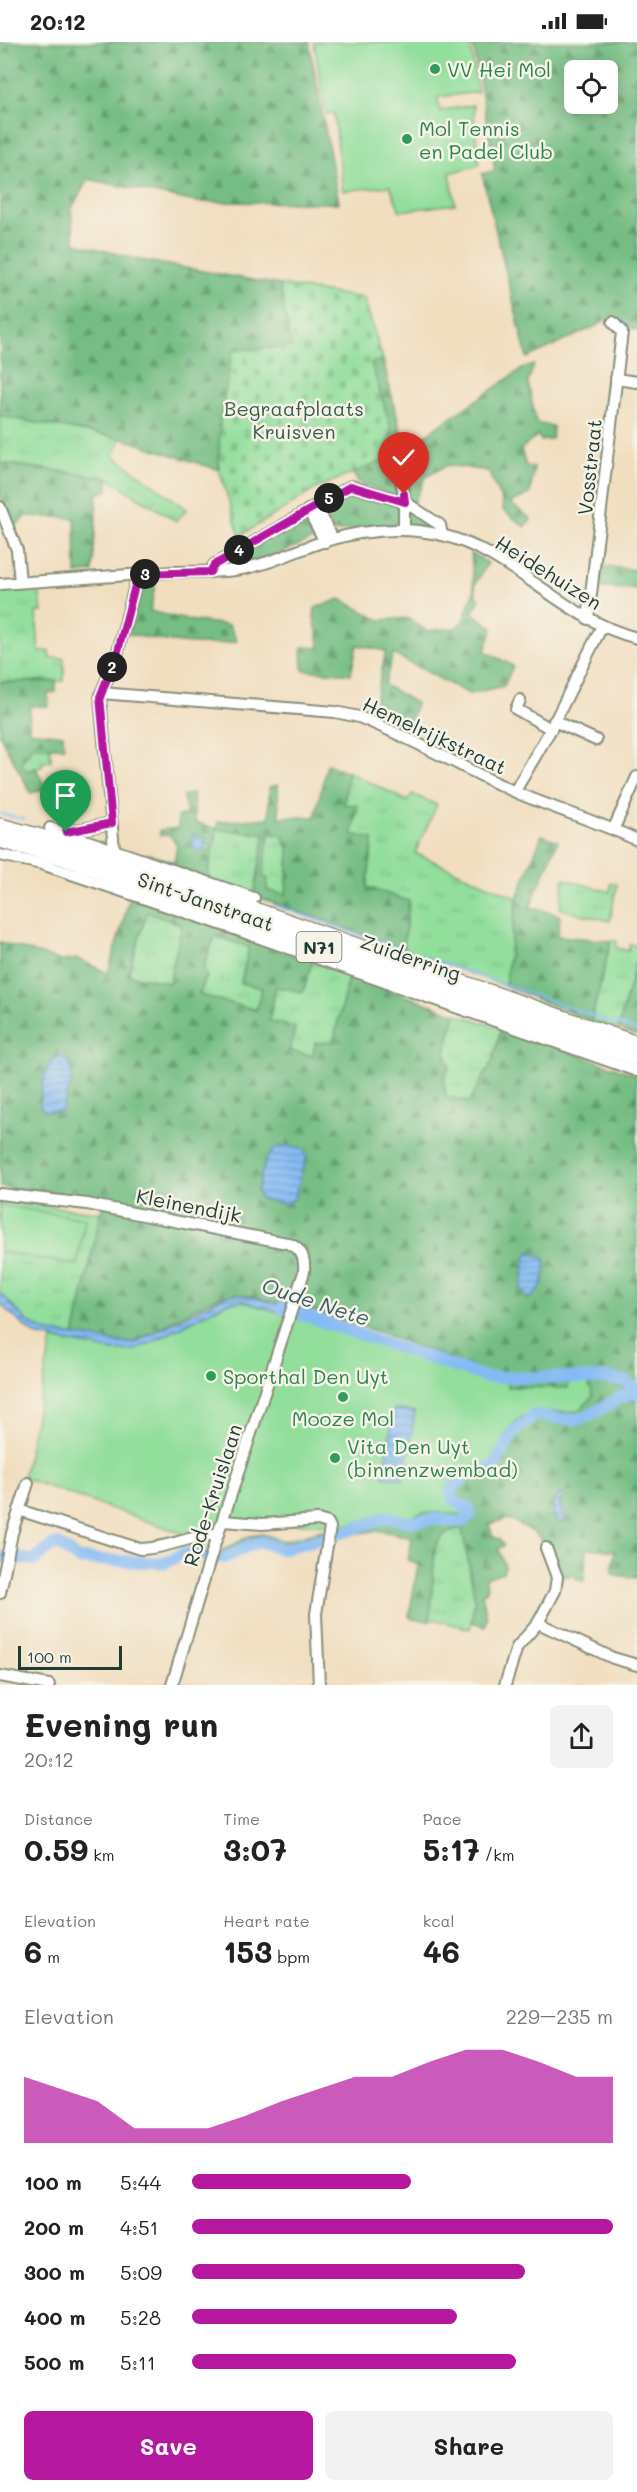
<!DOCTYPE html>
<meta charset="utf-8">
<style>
body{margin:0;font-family:Mali,sans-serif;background:#f2f2f2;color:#222;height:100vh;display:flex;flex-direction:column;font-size:22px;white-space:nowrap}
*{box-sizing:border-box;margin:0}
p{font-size:20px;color:#767676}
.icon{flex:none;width:33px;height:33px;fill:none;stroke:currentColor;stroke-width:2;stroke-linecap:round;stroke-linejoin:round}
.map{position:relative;height:1643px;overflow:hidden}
.drawer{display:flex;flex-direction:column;background:#fff;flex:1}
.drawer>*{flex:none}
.buttons{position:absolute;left:564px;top:18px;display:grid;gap:12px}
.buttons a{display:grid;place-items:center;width:54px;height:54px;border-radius:9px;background:#fff;box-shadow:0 3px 15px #0003;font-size:30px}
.scale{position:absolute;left:18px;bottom:15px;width:104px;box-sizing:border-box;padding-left:6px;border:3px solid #1f3d34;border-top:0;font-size:16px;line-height:21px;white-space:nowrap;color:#1f3d34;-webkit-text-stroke:4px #f7f3e8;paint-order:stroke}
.pin{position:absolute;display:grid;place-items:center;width:51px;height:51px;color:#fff;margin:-62px -26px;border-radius:50% 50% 50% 0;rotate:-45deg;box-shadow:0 0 6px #0007}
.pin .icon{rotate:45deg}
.km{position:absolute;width:30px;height:30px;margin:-15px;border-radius:50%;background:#222;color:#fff;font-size:16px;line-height:30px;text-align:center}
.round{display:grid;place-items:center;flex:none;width:63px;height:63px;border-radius:9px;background:#f2f2f2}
.summary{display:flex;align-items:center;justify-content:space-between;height:102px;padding:0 24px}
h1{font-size:33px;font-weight:800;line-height:45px}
.stats{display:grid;grid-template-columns:repeat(3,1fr);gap:9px;height:102px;padding:6px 24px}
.stats div{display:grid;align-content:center}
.stats b{font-size:30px;font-weight:800}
.stats small{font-size:16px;font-weight:400}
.stats p{font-size:16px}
.chart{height:168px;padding:12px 24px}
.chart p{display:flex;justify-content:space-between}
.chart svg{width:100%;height:108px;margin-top:6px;fill:#b5179e;opacity:.7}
.button{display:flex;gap:12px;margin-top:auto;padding:12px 24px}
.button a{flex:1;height:69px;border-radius:9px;background:#b5179e;color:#fff;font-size:24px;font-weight:800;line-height:69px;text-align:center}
.button a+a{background:#f2f2f2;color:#222}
ul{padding:0 24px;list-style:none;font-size:20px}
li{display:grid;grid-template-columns:96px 72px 1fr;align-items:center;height:45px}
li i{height:15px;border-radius:8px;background:#b5179e}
.status{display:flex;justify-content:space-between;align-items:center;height:42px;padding:0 30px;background:#fff;direction:ltr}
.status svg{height:16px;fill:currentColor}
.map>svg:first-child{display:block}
</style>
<div class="status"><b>20:12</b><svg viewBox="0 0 49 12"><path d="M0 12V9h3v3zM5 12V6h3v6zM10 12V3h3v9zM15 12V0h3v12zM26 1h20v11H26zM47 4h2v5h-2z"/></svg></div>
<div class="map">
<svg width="637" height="1643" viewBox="0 0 637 1643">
<defs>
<pattern id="grass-tufts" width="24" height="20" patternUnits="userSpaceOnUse" patternTransform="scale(1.5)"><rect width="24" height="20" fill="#92de9b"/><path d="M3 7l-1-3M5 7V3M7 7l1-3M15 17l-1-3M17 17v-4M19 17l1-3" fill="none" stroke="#7dbf86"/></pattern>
<pattern id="forest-firs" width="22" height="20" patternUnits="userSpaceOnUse" patternTransform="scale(1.5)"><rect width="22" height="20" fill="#75bd83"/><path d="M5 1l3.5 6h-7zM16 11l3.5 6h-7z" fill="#5f9b6c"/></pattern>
<pattern id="cemetery-stones" width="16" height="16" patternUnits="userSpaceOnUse" patternTransform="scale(1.5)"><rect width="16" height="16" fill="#92de9b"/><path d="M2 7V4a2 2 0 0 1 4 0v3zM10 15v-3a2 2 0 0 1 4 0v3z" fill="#7dbf86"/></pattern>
<pattern id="water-rules" width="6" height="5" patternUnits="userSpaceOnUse" patternTransform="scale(1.5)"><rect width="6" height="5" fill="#85bbf4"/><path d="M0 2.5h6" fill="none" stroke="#6c99c6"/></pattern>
</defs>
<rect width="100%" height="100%" fill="#f7f3e8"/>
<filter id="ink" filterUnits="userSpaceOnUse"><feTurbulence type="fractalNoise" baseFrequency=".0167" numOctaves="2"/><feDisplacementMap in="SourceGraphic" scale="12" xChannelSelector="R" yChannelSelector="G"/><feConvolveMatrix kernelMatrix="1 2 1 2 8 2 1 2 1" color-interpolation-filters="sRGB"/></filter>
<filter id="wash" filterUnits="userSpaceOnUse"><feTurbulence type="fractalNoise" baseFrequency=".008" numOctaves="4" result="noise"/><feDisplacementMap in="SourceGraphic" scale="24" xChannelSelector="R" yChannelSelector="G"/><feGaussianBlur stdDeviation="1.35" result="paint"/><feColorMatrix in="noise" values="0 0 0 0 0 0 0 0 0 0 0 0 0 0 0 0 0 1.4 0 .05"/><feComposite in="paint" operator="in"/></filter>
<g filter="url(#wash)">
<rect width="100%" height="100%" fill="#f1debf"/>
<g fill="url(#grass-tufts)" stroke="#588e68" stroke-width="1.5">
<path d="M0,374L121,396L114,414L187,467L176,479L108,436L0,421Z"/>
<path d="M39,547L42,570H36L39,610L49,609L50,616H64V639L0,640V549Z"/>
<path d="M31,705H50L51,719L42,720V725L26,729L21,722Z"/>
<path d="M348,730L408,759L412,752L437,763L415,811L517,856L505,944L403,907L409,860L367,845L373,798L352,792L344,763Z"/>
<path d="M217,787L265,792L254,854L207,836Z"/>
<path d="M269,792L282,793L289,809L286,854L267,848L262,835Z"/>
<path d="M564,837L610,850L611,841L617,842L610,879L560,867Z"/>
<path d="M147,870L182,883L169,941L128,933Z"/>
<path d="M215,894L249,905L241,941L262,946L256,968L199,953L207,934L203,925Z"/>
<path d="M611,899H617L616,905L628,909L630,902L637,904V916L618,987L591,979Z"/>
<path d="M312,920L349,933L333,1001L313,1014L290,1009L268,979L276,944L303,950Z"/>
<path d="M456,972L501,986L493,1018L469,1060L446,1055L444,1035L449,1025L445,1010Z"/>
<path d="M0,1158L101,1171L74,1295L44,1290L28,1280L0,1251Z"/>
<path d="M463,1486L475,1558L470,1587L430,1576L435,1506C441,1492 448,1488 463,1486Z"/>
</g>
<g fill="url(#forest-firs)" stroke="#4a7d5c" stroke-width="1.5" fill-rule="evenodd">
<path d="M0,0H309L339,161L196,160L88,137L71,168L75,201L141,218L280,243L291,305L220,378L219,428L120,396L0,374Z"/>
<path d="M473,0H637V289L611,274L598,283L527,316L482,132L495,128ZM574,28H608V62H574Z"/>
<path d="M383,318L405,407L522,327L534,323L528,340L536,381L553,384L552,397L541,399L538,393L521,407L526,424L534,426L530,452L510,461L531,477L525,485L503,468L502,460L488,429L447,423L426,435L413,462L359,441L352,430L382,419L392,390L371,321Z"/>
<path d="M0,421L108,436V448L97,452L93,530L76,532L75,476L28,474L13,485L0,454Z"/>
<path d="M355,448L409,468L434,485L431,487L401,482L334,490L322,464Z"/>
<path d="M306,472L318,495C289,507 256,524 223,524L224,519Z"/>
<path d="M471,511L488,521L475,542L476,554L480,557L472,571L493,586L485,609L513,624L504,644L469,652L393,612L384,643L416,661L406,690L372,673L386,609L357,603L351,632L303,628L302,605L320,606L314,576L315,566L340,557L380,578L407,576L427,589L455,586L462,580L474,550Z"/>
<path d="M600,524L637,528V547L597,546Z"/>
<path d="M156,539L150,569L187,578L229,583L237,599C201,607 163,599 128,592L142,544L144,541Z"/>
<path d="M56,639V650L48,651L49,664H30L29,689L63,693L64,705H31L21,722L27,729L36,726L46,747L31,751L0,694V640Z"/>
<path d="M327,722L348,730L344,762L358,764L352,792L373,797L367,845L409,859L403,907L254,854L265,792L217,787L207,836L146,815L148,812L174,820L177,803L170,793H160V788L178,786V774L187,772L183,754L193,751L195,780L216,787L218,780L269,776V745L278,743L279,775H315ZM269,792L282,793L289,809L286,853L267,848L268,836L263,835Z"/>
<path d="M542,793L558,799L530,865L560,873L558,894L611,899L591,979L505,944L517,856Z"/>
<path d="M130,855L312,920L303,950L276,945L269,979L295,985L290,1009L313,1014L315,1001L333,1000L349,933L456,972L445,1010L450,1025L444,1035L446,1055L469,1060L493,1018L501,986L637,1033V1341L607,1331L493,1332L475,1330L476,1326L376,1289L298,1264C275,1264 251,1250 228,1253C210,1255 154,1290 135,1300L126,1301L74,1295L104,1156L0,1145V900L62,919L78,917L108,931ZM147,870L182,883L169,941L128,933ZM215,894L249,905L241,941L262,946L256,968L199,953L207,934L203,925ZM266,1117L285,1162L257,1149Z"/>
<path d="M637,916V994L618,987Z"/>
<path d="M588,1338L621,1341L628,1356L637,1357V1536L612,1532L615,1509L587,1506L584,1539L577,1538L575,1533L559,1535C546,1500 544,1491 507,1477L489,1482L493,1495L499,1497L504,1503L498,1507L505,1524L503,1530L486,1536L487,1548L482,1553L487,1575L485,1584L471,1580L475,1558L462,1486C448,1488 441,1492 435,1506L430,1579L412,1577L409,1574L418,1523L408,1518L412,1497C401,1493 389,1489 378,1489C361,1489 351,1495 333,1491L334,1483H346L388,1471L408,1476L424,1470H441L461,1474V1464L452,1460L447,1454V1447L452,1439L474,1423L489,1422C502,1406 509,1376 532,1369C541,1366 551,1372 560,1371C570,1371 584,1359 593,1354Z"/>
<path d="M507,1339H569V1346L508,1345Z"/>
<path d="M323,1488V1496C312,1499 293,1509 282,1507C271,1505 266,1498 254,1501C239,1506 232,1517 215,1514L217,1507L224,1508L250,1494L263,1492L283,1499Z"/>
</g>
<path fill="url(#cemetery-stones)" stroke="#588e68" stroke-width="1.5" d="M280,243L364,256L383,318L371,321L392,390L382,419L317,446L240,494L219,428L220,378L233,308L291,305Z"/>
<g fill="#92de9b" stroke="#588e68" stroke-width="1.5">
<path d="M314,0H470L478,50L438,55L439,69L473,63L479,123L450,131L455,162L400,169L390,144L343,149L334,71L326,72Z"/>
<path d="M0,1163L85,1177L77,1223L0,1210Z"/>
<path d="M241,1259L285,1272L475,1337L507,1339L508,1345L568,1346L569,1339H588L593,1354L579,1369C547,1373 527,1359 506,1392C501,1400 499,1410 494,1419C486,1425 479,1421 472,1425C466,1427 463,1433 457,1437C433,1451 455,1459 466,1469V1473L424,1470L408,1476L388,1471L346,1483L251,1480L184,1492L23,1436L52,1298L134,1308L226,1261Z"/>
</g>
<g fill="url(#water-rules)" stroke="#527c94" stroke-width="1.5">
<path d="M194,793L206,797L204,810L196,809L191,801Z"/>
<path d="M63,1013C81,1029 68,1050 61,1070L45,1069L40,1065C41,1048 43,1017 63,1013Z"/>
<path d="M290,1103L303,1107L307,1114L294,1157L286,1162L261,1157L257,1149L266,1117L276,1106Z"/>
<path d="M529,1210L545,1217C546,1233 543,1250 528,1257L521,1247L525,1217Z"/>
<path d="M0,1251L28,1280L44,1289L126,1301L135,1300L227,1253L239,1252L286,1264L285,1272L242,1259L226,1261L153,1300L134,1308L114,1309L34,1293L0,1262Z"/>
<path d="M394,1367L415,1370L407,1421L386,1418Z"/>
<path d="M385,1424L405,1427L403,1437L384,1434Z"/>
<path d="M563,1452L564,1458L559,1461L565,1477L560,1481C549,1473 552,1463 559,1453Z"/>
</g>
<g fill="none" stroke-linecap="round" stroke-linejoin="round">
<g stroke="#85bbf4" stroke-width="2">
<path d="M0,772L25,777"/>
<path d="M274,863L637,989"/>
</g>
<g stroke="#85bbf4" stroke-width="12">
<path d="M282,1266L485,1335L607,1336L624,1339L637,1346"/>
<path d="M0,1515L35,1518L51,1504L58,1502L78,1517L165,1521L181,1512L189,1511L225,1516L252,1502L262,1500L282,1507L339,1492L387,1475L409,1480L434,1477L461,1480L470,1474L469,1468L453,1457L451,1451L454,1444L468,1433L494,1425L514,1389L535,1373C550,1373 561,1380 577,1377C599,1373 614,1353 637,1351"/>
</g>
</g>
</g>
<g filter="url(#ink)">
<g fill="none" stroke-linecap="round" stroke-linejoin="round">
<g stroke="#888e7a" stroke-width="14">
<g id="minor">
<path d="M616,337L637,340"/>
<path d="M396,418L404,452V488"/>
<path d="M316,463L333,497"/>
<path d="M0,465L17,508L20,540"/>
<path d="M308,468L325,500"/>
<path d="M210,530L214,523L351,444L405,460L440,483L442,493"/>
<path d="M0,542C57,538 115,534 172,530C193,529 214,531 235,528C270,523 293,509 325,499C363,488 404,484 442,493C513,510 564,578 637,596"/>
<path d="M588,577L622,290L613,280"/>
<path d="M101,651L335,670L359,675C412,696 461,725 513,749C554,767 597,779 637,798"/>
<path d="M520,658L516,667L551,687"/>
<path d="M554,679L596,698"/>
<path d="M515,749L551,687L602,584"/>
<path d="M50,786L254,856"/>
<path d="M614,786L637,735"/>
<path d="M66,790L112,781"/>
<path d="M114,807L100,655L118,609L138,532"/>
<path d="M0,813L42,822L226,884L637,1029"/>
<path d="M0,1152L87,1162L287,1201C302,1206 305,1216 304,1230L214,1504L172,1643"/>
<path d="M19,1468L140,1507C166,1507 191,1493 218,1492"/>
<path d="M223,1479L262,1482L318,1478L328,1481L330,1485L316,1572L319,1643"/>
<path d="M0,1551L12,1491L28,1441"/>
<path d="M538,1581L613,1616L637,1623"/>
<path d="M0,1634L49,1643"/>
<path d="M505,1643L517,1605L538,1581L555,1549L557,1535L546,1506"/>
</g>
</g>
<g stroke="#888e7a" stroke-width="18">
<g id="highway">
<path d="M0,784L63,801L637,1002"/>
<path d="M0,798L58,814L637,1016"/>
</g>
</g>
<use href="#minor" stroke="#fff" stroke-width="10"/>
<use href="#highway" stroke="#fff" stroke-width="15"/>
</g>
</g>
<g fill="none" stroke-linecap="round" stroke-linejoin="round" filter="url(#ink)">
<g stroke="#fff" stroke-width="12">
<path id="route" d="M66,790L112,781L100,655L118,609L138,532L210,530L214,523L351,444L405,460L404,452"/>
</g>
<use href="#route" stroke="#b5179e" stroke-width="8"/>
</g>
<g fill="#2e9e5b" stroke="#f7f3e8" stroke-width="2">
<circle cx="435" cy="27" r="6"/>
<circle cx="407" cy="97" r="6"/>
<circle cx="211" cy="1334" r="6"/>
<circle cx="343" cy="1355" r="6"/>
<circle cx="335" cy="1416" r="6"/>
</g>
<g text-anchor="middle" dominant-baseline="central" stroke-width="5" stroke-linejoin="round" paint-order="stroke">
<rect fill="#f7f3e8" stroke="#60746a" stroke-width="1.5" x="296.5" y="890" width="45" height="30" rx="4.5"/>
<g font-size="18" font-weight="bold" fill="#1f3d34">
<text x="319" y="905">N71</text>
</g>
<g font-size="20" fill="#27864d" stroke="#f7f3e8" text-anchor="start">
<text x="447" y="27">VV Hei Mol</text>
<text x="419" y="86">Mol Tennis<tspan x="419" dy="23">en Padel Club</tspan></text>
<text x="223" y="1334">Sporthal Den Uyt</text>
<text x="343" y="1376" text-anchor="middle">Mooze Mol</text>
<text x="347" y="1404">Vita Den Uyt<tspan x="347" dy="23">(binnenzwembad)</tspan></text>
</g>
<g font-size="20" fill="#365d49" stroke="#f7f3e8">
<text x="294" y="366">Begraafplaats<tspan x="294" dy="23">Kruisven</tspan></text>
</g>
<g font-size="20" fill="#1f3d34" stroke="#f7f3e8">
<text transform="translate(589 425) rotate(-84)">Vosstraat</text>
<text transform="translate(549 530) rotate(32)">Heidehuizen</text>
<text transform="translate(435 693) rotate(25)">Hemelrijkstraat</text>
<text transform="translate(206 859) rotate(19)">Sint-Janstraat</text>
<text transform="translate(411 915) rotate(19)">Zuiderring</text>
<text transform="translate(189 1163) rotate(11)">Kleinendijk</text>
<text transform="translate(212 1453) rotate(-72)">Rode-Kruislaan</text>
</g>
<g font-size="21" font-style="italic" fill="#385c64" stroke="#f7f3e8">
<text transform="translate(316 1259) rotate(18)">Oude Nete</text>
</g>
</g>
</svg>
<div class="buttons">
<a><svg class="icon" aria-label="locate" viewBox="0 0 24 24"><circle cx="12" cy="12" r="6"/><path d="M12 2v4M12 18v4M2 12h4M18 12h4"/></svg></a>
</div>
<div class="scale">100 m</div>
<div class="pin" style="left:66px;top:790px;background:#1e9e55"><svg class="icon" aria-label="arrive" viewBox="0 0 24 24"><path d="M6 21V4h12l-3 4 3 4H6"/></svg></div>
<div class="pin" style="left:404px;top:452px;background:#d93025"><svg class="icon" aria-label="check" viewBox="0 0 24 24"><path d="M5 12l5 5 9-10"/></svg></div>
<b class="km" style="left:112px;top:625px">2</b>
<b class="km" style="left:145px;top:532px">3</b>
<b class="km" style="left:239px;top:508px">4</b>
<b class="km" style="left:329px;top:456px">5</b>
</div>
<section class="drawer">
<div class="summary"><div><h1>Evening run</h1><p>20:12</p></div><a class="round"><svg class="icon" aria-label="share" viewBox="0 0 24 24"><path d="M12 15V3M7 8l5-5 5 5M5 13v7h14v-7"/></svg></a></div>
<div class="stats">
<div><p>Distance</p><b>0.59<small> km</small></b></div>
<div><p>Time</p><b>3:07</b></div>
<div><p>Pace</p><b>5:17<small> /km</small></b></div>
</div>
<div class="stats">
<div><p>Elevation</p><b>6<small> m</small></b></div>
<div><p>Heart rate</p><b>153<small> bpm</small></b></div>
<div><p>kcal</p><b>46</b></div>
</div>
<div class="chart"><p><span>Elevation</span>229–235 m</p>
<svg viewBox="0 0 160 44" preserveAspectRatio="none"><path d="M0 44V17L10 22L20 27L30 38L40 38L50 38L60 33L70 27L80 22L90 17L100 17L110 11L120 6L130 6L140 11L150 17L160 17V44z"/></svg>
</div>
<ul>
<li><b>100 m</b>5:44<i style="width:52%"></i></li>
<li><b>200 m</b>4:51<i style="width:100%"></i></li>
<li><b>300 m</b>5:09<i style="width:79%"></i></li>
<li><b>400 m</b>5:28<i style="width:63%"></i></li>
<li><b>500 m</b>5:11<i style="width:77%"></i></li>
</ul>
<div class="button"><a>Save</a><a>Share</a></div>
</section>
